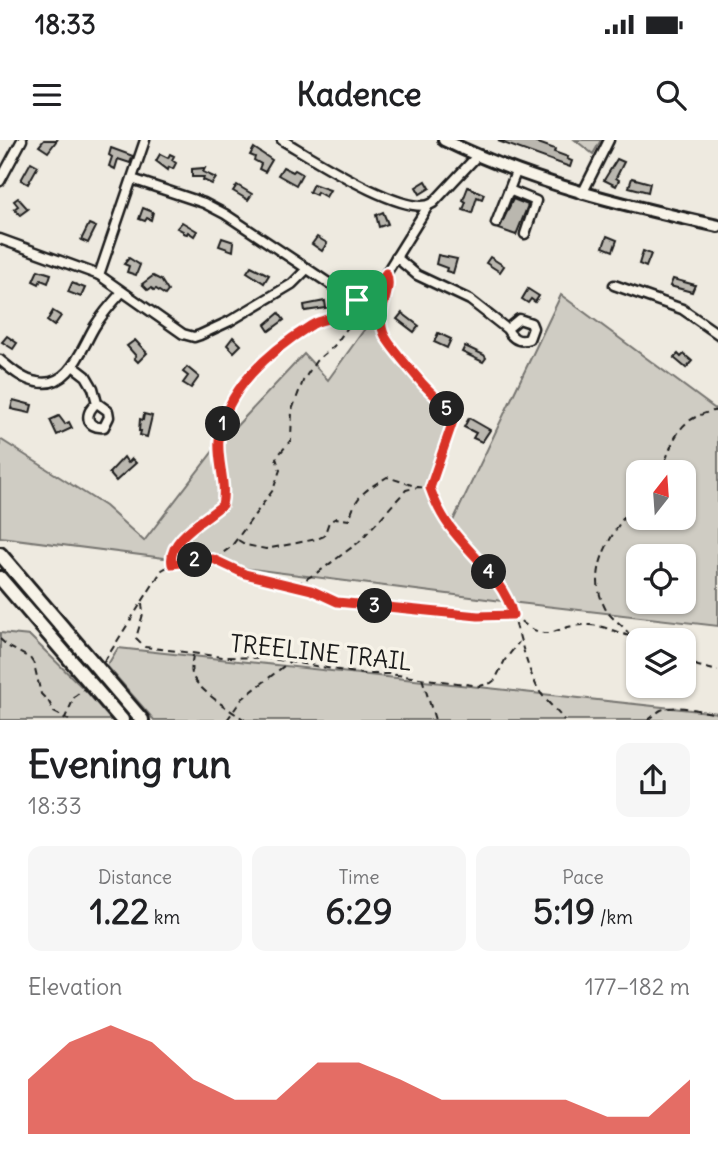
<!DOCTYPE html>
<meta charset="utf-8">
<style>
body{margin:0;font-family:Delius,sans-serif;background:#f6f6f6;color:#202124;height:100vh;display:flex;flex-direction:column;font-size:26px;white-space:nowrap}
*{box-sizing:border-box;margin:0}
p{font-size:23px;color:#757577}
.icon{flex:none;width:38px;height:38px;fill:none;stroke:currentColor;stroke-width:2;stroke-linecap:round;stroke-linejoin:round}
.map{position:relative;height:580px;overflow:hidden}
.drawer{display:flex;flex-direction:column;background:#fff;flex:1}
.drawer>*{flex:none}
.needle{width:46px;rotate:17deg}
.tools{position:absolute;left:626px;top:320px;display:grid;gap:14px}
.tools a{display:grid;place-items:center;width:70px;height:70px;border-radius:14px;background:#fff;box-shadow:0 2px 5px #0004;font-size:35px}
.pin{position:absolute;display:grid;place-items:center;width:60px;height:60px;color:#fff;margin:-30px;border-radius:14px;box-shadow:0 4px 10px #0006}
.km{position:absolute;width:35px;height:35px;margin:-18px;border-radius:50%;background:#222;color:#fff;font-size:19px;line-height:35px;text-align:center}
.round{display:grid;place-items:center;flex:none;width:74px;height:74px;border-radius:14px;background:#f6f6f6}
.headline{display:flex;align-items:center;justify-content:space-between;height:119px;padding:0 28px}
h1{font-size:38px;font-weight:700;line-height:52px}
.figures{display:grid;grid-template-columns:repeat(3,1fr);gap:10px;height:119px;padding:7px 28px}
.figures div{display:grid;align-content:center;border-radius:14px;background:#f6f6f6;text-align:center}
.figures b{font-size:35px;font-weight:700}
.figures small{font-size:19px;font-weight:400}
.figures p{font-size:19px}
.chart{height:196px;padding:14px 28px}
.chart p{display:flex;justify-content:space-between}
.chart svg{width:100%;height:126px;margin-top:7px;fill:#d93025;opacity:.7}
.status{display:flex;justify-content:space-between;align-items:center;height:49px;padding:0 35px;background:#fff;direction:ltr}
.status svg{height:19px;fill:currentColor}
header{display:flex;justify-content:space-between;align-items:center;height:91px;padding:0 28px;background:#fff;font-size:32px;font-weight:700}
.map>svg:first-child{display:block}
</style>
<div class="status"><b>18:33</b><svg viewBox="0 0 49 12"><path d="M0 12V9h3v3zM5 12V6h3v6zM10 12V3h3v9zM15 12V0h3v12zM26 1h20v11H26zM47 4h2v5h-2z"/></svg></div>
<header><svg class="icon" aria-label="menu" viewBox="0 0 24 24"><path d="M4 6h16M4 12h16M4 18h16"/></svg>Kadence<svg class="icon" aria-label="search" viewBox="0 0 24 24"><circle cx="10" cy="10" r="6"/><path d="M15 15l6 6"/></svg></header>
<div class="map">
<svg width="718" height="580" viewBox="0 0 718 580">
<rect width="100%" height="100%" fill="#eeeae0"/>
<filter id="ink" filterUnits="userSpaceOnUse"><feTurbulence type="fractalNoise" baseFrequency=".0143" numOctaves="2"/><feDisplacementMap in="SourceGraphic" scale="14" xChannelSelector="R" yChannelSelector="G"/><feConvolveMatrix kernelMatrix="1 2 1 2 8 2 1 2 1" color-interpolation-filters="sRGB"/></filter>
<g filter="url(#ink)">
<g fill="#cfccc3" stroke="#767470" stroke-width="2" fill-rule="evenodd">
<path d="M575,0H601L593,14Z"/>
<path d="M561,155L718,271V486L510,462L0,397V299L105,366L144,401L214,310L304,214L328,240L387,158C384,165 381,172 383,180C389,203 435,258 453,277L435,346L426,349L453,381ZM639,332H684V378H639ZM639,416H684V462H639Z"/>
<path d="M0,493L30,496L88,553L111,580H0Z"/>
<path d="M118,508L718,573V580H154L107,526Z"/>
</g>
<g fill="#bab7af" stroke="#1c1c1c" stroke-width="2">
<path d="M44,0H57L48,12L39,6Z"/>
<path d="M530,0L555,9L554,12L568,17L567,19L572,21L570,27L498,1Z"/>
<path d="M111,8L133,16L130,23L118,19L115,29L109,26L112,17L109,15Z"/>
<path d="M254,8L272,20L265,32L259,29L261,24L254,20L255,17L250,15Z"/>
<path d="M160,14L168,18L170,14L174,16L172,20L176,23L173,29L169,27L168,30L156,21Z"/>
<path d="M617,19L624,22L616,38L619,40L616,46L604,40Z"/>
<path d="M31,22L38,26L28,44L21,40Z"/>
<path d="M283,27L293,32L295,30L302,34L296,45L278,35Z"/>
<path d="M205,28L203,32L216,38L212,44L203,40L204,37H192V29Z"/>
<path d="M632,38L650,43L648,52L629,47Z"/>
<path d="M426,41L430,48L420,54L416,47Z"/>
<path d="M313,44L330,50L326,57L317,52L316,55L309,52Z"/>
<path d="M237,45L252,54L248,60L233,51Z"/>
<path d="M468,47L484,54L482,59L477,57L472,73L463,70L466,62L463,60Z"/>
<path d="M18,58L28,69L20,75L14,69L18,66L14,61Z"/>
<path d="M513,59L528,65L516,95L499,89Z"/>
<path d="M143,68L153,72L151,80L147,78L145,81L139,79Z"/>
<path d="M383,72L388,84L379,87L376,75Z"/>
<path d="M182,82L197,91L194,96L188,92L187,94L183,93V91L177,88Z"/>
<path d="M89,84L96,87L88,103L81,100Z"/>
<path d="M607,96L617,100L613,111L603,107Z"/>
<path d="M317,97L327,103L322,111L312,104Z"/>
<path d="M222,98L234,102L233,111L219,106Z"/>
<path d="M643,111L651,114L646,127L639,124Z"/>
<path d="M438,115L457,119L453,133L446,131L447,128L436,124Z"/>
<path d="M490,117L504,126L500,132L486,123Z"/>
<path d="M129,118L140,125L136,135L127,132L129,126L124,124Z"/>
<path d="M251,126L269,135L264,143L247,132Z"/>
<path d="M38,130L51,134L48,143L41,140L39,144L33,141Z"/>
<path d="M153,136L161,140L168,151L165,155L156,149L154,150L151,148L148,150L142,144Z"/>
<path d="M673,139L695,145L692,152L670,146Z"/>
<path d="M72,143L85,148L81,157L68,152Z"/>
<path d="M528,149L539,156L535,162L531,159L528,163L522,159Z"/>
<path d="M325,161L326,168L305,171L304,165Z"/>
<path d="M53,171L61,176L54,186L47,181Z"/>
<path d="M279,173L284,180L269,191L265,185Z"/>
<path d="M402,173L419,186L414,192L397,179Z"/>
<path d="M438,193L451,199L447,208L434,202Z"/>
<path d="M7,196L17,203L13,209L2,202Z"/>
<path d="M233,197L241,205L234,212L227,205Z"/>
<path d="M135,200L147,213L138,222L134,218L136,216L127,206Z"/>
<path d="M465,206L484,215L486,218L483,222L462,212Z"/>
<path d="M678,214L681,217L684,214L692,221L686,228L674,218Z"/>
<path d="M187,227L199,237L191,248L183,243L188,236L183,232Z"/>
<path d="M13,260L32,265L30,273L11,269Z"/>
<path d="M144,274L152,276L147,297L140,295L141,291H139L140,279L143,280Z"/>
<path d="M59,276L65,284L69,282L72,288L57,295L50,280Z"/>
<path d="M469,278L490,290L482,302L473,298L476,293L464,287Z"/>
<path d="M124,317L128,323L132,319L136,323L116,341L109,333Z"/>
</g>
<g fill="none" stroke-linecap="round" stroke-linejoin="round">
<g stroke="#1c1c1c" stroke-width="13">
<g id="minor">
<path d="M145,0L99,135L183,194L194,197L200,195L230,181L292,144L307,129"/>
<path d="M282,0C308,15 407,80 433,63L477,16"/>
<path d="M132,39L204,63L225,74L342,152L364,162L377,148L428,66"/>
<path d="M0,41L22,0"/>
<path d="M509,50L536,61L525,94"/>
<path d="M582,54L609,0"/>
<path d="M496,83L516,32"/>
<path d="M0,99L99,135"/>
<path d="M396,117L417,135L470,160L507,189L519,179L531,183L533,188L529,199C518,203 512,198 507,189"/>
<path d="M614,145L682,169L718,194"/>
<path d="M0,220C11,229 23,240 37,242C70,249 82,207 95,186C103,173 112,163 122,152"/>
<path d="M73,226L86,236L93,248L97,263L108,271L109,277L104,287C85,289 84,272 97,263"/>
</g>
</g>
<g stroke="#1c1c1c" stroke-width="16">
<path id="major" d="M444,0C532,43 623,65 718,86"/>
</g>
<g stroke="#1c1c1c" stroke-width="18">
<g id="highway">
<path d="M0,414L142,580"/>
<path d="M0,438L122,580"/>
</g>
</g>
<g stroke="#1c1c1c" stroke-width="2" stroke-dasharray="7 5" stroke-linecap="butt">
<path d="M388,145L380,175L385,196L422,244L442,261L453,281C448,303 431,324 430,347C429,373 481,421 497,443C518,472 520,513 537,547C543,559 556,569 564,580"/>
<path d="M661,332C675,298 676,278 718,270"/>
<path d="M238,400L246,405L266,409L317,399L324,396L329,382L336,378L349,380C351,376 351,373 353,369C358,353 374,345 387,337L418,347"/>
<path d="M214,419L231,407L273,350L280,330L276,318L291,300L292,270L303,241L316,221L334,206L363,167"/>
<path d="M172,423C167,399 205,380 222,365L224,345L219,300L222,286L241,244L262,223L308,187L319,181L331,178L350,164"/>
<path d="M296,445L320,431L359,402L406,350L418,347L429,348"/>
<path d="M142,463L143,474L136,498L145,507L223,517L267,518L363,534H389L480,546L491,543L495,540L505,520L519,502"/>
<path d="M630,496C623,483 611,480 605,468C588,435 605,405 624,377C629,370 632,361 639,355"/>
<path d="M0,499L9,507L30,518L34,524L41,554L49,562L54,572L69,580"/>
<path d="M193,515C192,523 190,530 193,537C200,551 232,572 245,580"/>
<path d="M684,519L698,526L718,531"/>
<path d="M104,522L162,430L172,424L213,420L245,434L311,450L326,459L337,462L478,476L513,475C554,510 549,483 590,485C608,486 626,497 644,500"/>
<path d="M422,538L435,580"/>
<path d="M64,580L75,556L84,549"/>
<path d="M227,580L242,559L289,522"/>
<path d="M648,580C653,577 657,572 661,570C677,563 702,572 718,574"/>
</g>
<use href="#minor" stroke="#f7f3e8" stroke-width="8"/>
<use href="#major" stroke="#f7f3e8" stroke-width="10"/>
<use href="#highway" stroke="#f7f3e8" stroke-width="12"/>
</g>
</g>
<g fill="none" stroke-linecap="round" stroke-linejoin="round" filter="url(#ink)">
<g stroke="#fff" stroke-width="14">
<path id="route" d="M386,133C395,151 373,173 385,196C391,208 413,232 422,243C434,256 446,264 453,281L430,348C435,362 441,375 450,387C471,416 504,439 513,475L478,476L337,462L311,450L245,434L213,419L172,424C167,399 205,380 222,365C227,343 217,322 219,300C224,250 270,211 310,186C317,181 323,181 330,178C340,174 349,165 357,160L364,162Z"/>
</g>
<use href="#route" stroke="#d93025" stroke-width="9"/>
</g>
<g text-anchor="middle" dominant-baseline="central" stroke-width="7" stroke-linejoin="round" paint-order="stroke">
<g font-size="24" fill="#1c1c1c" stroke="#f7f3e8">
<text transform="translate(321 512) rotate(6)">TREELINE TRAIL</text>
</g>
</g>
</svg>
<div class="tools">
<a><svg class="needle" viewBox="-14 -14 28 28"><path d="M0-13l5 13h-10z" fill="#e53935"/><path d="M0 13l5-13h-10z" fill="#757577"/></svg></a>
<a><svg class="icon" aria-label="locate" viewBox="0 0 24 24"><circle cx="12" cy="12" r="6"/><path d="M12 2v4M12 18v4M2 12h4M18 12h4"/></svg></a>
<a><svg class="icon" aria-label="layers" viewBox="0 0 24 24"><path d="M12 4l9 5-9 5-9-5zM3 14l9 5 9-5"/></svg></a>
</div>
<div class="pin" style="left:357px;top:160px;background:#1e9e55"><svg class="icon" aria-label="arrive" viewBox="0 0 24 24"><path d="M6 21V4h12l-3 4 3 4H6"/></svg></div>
<b class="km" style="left:223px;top:284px">1</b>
<b class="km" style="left:195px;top:420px">2</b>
<b class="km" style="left:375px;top:466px">3</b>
<b class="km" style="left:489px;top:432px">4</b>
<b class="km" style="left:447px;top:269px">5</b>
</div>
<section class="drawer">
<div class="headline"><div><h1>Evening run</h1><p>18:33</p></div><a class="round"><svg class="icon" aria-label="share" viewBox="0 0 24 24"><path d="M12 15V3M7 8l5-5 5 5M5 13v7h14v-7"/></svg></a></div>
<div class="figures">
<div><p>Distance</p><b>1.22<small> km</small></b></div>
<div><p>Time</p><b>6:29</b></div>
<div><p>Pace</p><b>5:19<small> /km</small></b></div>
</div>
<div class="chart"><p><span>Elevation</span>177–182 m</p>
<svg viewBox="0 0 160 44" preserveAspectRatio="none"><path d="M0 44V25L10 12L20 6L30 12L40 25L50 32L60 32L70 19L80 19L90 25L100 32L110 32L120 32L130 32L140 38L150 38L160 25V44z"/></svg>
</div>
</section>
